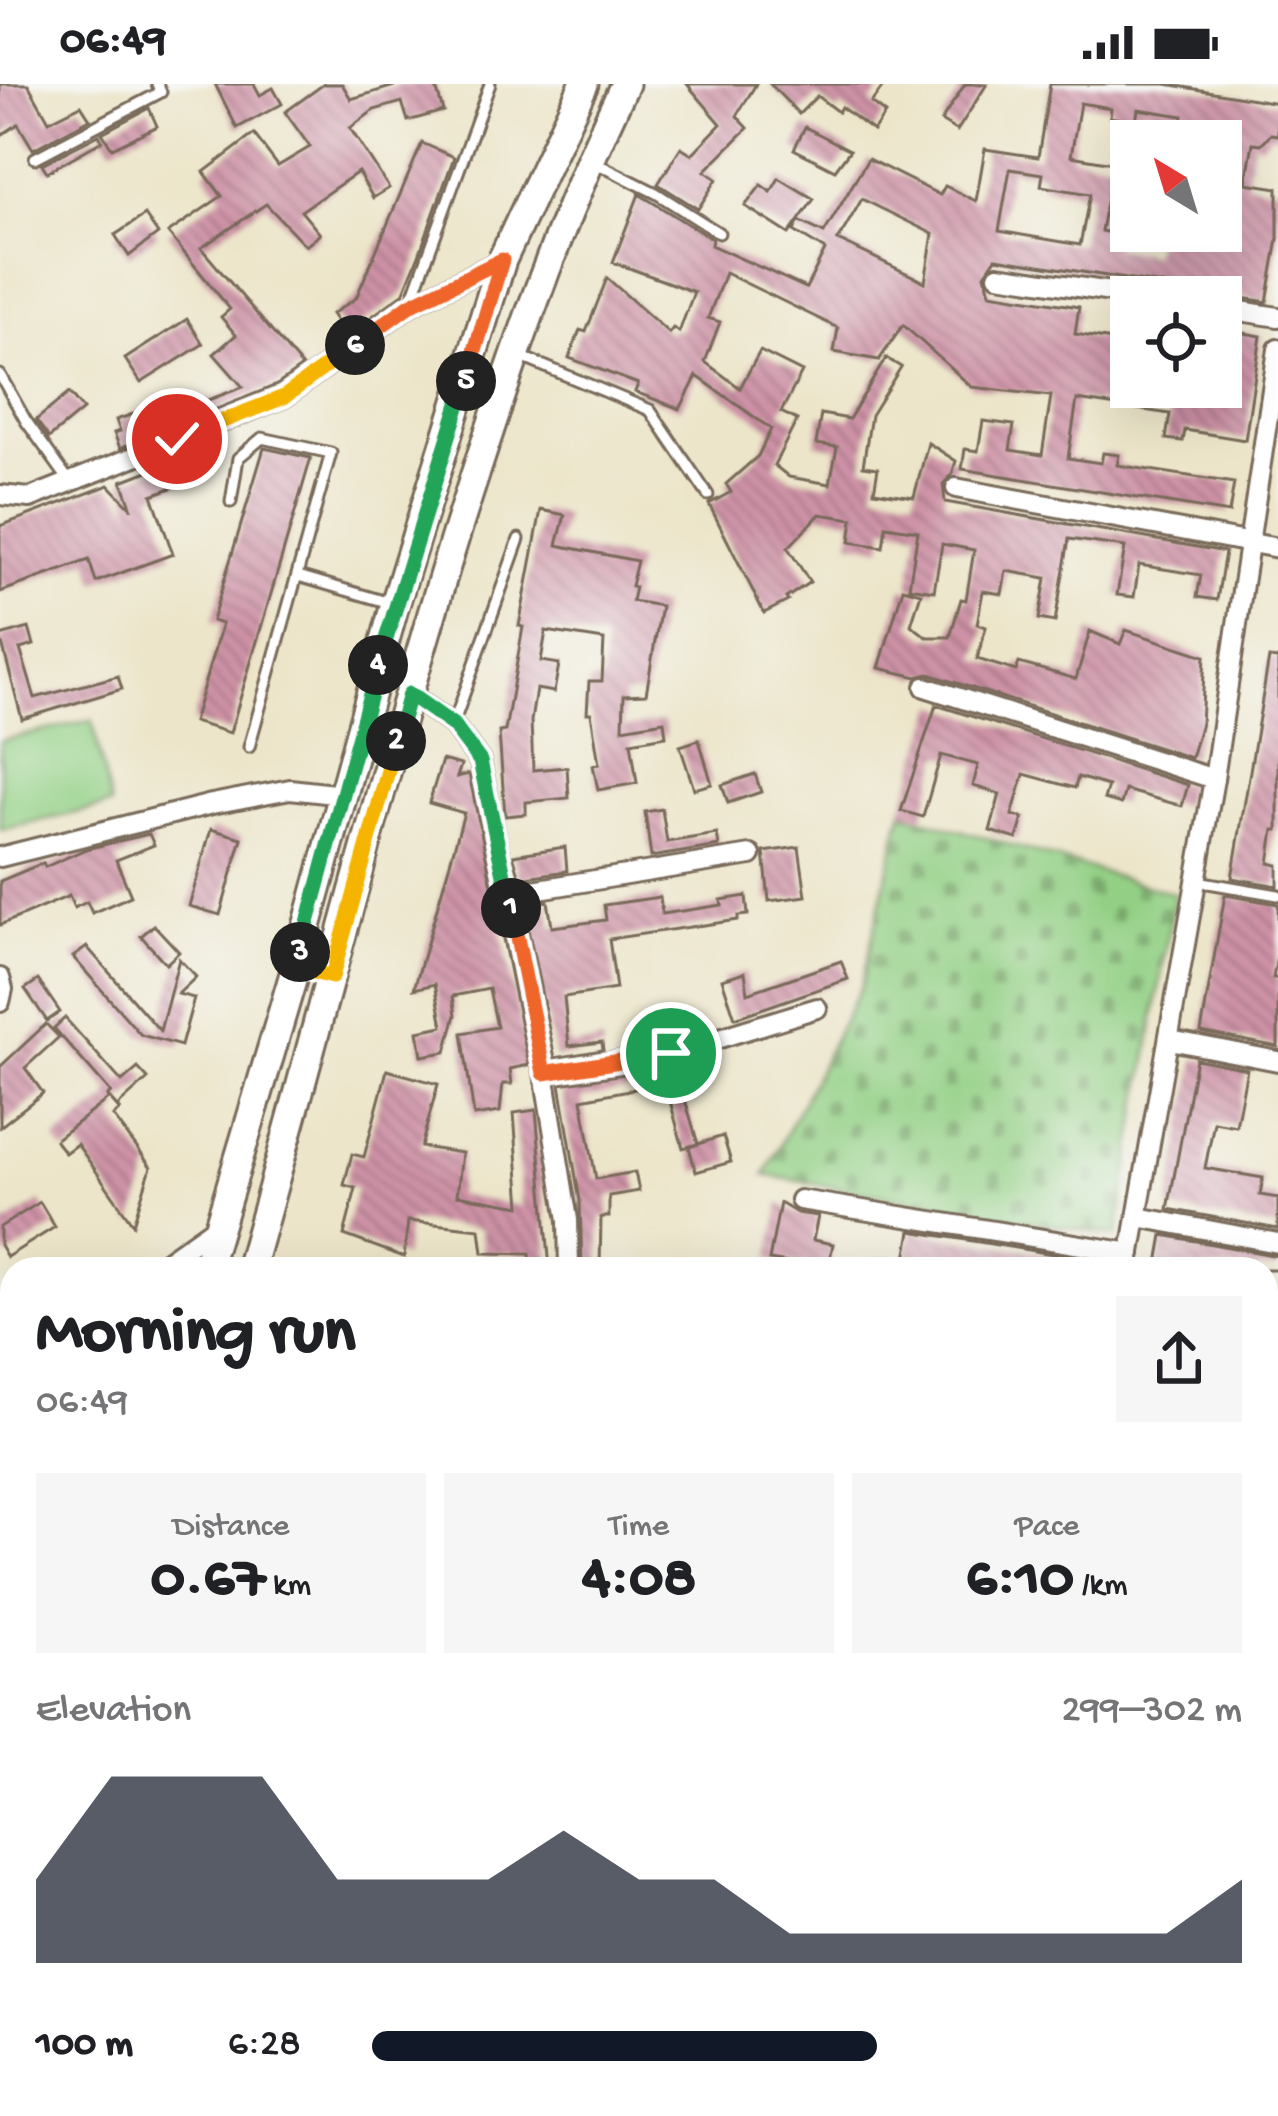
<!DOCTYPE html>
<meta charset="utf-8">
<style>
body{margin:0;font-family:"Gochi Hand",sans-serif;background:#f6f6f6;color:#202124;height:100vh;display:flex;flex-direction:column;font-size:45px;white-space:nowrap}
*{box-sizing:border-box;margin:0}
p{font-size:39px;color:#757577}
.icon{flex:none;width:66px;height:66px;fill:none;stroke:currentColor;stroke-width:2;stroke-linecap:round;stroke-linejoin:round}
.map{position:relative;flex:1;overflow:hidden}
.sheet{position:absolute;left:0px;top:1173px;width:1278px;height:861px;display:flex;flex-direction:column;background:#fff;border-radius:36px 36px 0 0;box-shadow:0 12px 48px #0002}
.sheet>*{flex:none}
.needle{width:78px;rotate:322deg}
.fabs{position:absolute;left:1110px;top:36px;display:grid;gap:24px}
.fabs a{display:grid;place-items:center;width:132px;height:132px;border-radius:0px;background:#fff;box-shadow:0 12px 48px #0002;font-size:60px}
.pin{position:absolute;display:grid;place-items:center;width:102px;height:102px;color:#fff;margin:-51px;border:6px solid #fff;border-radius:50%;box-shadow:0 3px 12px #0007}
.km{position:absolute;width:60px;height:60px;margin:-30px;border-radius:50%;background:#222;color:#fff;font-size:33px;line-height:60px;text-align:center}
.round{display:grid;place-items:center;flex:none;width:126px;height:126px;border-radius:0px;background:#f6f6f6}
.overview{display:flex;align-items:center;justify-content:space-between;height:204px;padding:0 36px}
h1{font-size:66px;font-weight:700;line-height:90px}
.figures{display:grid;grid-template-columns:repeat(3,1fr);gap:18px;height:204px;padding:12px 36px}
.figures div{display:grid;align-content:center;border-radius:0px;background:#f6f6f6;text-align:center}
.figures b{font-size:60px;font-weight:700}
.figures small{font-size:33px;font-weight:400}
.figures p{font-size:33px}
.chart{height:336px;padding:24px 36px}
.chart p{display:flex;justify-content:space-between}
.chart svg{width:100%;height:216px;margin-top:12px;fill:#111827;opacity:.7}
ul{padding:0 36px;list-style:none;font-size:39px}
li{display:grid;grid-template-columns:192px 144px 1fr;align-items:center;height:90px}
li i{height:30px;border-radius:15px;background:#111827}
.status{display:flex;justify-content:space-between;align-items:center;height:84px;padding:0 60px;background:#fff;direction:ltr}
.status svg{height:33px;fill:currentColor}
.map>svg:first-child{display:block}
</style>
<div class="status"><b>06:49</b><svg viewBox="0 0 49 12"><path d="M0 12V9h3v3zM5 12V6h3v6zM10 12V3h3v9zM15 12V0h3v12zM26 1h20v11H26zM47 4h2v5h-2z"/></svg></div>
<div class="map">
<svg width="1278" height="2032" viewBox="0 0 1278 2032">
<defs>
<pattern id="cemetery-stones" width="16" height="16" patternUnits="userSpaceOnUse" patternTransform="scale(3)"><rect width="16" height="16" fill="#93d085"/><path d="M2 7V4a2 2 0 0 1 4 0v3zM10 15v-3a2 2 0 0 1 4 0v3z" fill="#79a96c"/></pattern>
<pattern id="building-back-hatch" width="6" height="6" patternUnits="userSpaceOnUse" patternTransform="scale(3)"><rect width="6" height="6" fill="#ce92a6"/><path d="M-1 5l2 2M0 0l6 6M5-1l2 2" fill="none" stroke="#a87787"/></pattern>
</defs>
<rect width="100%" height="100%" fill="#f6f6f2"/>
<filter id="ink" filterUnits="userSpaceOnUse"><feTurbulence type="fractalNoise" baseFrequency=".00833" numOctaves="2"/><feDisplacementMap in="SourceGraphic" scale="24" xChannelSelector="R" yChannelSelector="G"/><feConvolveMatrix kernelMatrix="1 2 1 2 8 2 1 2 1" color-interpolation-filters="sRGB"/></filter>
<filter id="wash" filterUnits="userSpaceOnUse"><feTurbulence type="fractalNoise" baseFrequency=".004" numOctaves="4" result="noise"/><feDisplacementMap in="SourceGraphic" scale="48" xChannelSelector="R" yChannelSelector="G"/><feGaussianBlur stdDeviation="2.7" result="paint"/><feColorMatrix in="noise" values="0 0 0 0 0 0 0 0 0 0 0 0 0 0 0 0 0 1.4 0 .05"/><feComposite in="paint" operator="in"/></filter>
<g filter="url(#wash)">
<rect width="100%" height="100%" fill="#ece5c9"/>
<path fill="url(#cemetery-stones)" stroke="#677d52" stroke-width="3" d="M902,729L1175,810L1117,1152L765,1091L861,902Z"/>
<path fill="#93d085" stroke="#677d52" stroke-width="3" d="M92,636L111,721L0,746V657Z"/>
<g id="blocks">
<g fill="url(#building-back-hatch)" fill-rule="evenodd">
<path d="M0,0H28L49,37L81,21L90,35L33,65L18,40L0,52Z"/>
<path d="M215,0H254L260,11L273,4L282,20L237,44Z"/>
<path d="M324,0H342L351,15L401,0H435L443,27L408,37L402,18L374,26L350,44L389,104L373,114L358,88L301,127L320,150L306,162L266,120L201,164L302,283L277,301L120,364L114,349L120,347L116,336L142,327L146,339L243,303L214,270L236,251L221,233L230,225L168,149L222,112L204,88L254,50L278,82L310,63L285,28Z"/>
<path d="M687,0H756L737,32L748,44L705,87L717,95L698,125L658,100L681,63L692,70L721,40Z"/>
<path d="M770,0H885L871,19L885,30L873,47L841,23L838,28L817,12L799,30Z"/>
<path d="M965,0H987L957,47L941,37Z"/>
<path d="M1050,0H1166L1278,19V51L1271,50L1261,60L1253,59L1246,99L1278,104V155L1267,218L996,174L985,190L990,209L1079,223L1075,250L1112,256L1116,229L1131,232V303H1221V245L1261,252L1245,356L1185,346L1183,357L1166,355L1170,330L1077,316L1068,374L1101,379L1103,369L1119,371L1117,381L1234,399L1229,429L962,385L965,365L978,367L983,337L1014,341L1010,366L1042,371L1051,312L972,303L903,241L879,276L834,268L838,244L725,189L708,234L720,238L705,278L740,304L760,267L802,288L781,328L797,336L774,381L789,393L830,400L837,363L816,360L821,330L849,335L886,274L901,283L871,331L863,382L878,384L874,407L914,413L928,359L956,377L952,391L943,400L945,418L1225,468L1217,516L1197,513L1201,491L1139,481L1134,513L1117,511L1125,463L1069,455L1055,538L1039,535L1046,494L1006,487L1002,510L983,507L977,540L986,543L977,575L1016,587L1019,579L1076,595L1090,547L1120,560L1126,546L1205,572L1201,639L1191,674L929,590L917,593L879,584L903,504L921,509L911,541L927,553H950L961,515L966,516L974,466L942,460L934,507L909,503L918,447L886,442L883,463L850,458L853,435L820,430L788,464L810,498L786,514L788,517L764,529L709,420L731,408L726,400L758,372L771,345L697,292L680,325L635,308L638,300L569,274L580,246L586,248L607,194L669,249L673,244L679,248L694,208L613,178L639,110L712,155L711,161L806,204L825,166L794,147L799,137L824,149L868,75L940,111L945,102L976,117L985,65L1038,73ZM1080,19L1111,24L1110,33L1136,38L1138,25L1183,32L1178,57H1221V147H1157L1153,170L1114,164L1117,150L1101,147L1110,96L1131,100V82L1071,72ZM1010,85L1043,90L1041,102L1090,110L1080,161L999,147ZM862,115L933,150L925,198L838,156Z"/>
<path d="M149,24L157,42L112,64L102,49Z"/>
<path d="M805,43L850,66L835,86L794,65Z"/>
<path d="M99,51L102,57L47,88L42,80Z"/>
<path d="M422,59L454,73L419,171L403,210L346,251L332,230L356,214Z"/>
<path d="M779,94L814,115L789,150L745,122L761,101L771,108Z"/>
<path d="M145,131L158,150L129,172L115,151Z"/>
<path d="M187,235L203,260L141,299L125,275Z"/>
<path d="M69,309L83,326L49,354L36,336Z"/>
<path d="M264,364L311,374L230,649L193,638L222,540L212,537Z"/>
<path d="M182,374L190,397L152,411L173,470L96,498L89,476L0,508V442L109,401L132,425L122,397Z"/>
<path d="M541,426L565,431L557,461L637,477L631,502L635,503L632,517L661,522L646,610L624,611L623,644L664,637L666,652L631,658L637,699L598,706L593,681L599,680L591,629H587L589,597H602L604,556L546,547L541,577L559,580L554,608L536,605L531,637L533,686L567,683L569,714L526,718V730L505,732L499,648L505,647L523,543L519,542Z"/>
<path d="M29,544L34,561L20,565L35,614L118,592L122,605L22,635L0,552Z"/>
<path d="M1269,574L1278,575V746H1274L1269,779L1278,781V802L1232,794Z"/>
<path d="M936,621L1188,701L1182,722L1125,706L1121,720L1104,715L1108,702L1078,693L1075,704L1024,690L1012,731L1023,734L1017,755L990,747L1000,710L973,702L978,681L941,671L923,733L901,727Z"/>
<path d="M699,656L712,700L694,705L680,662Z"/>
<path d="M442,676L461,681L457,693L469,690L529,981L510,985L512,1000H503L500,1028L474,1032L462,949L497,943L489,905L453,912L456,931L446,968L422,972L418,947L443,942L435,900L414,905L464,729L429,719Z"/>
<path d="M755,690L761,708L728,719L722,701Z"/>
<path d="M662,725L667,758L717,750L719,762L651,773L645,728Z"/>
<path d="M211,745L242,754L220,831L189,822Z"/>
<path d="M149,750L154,761L116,776L131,812L92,829L87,818L74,824L69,812L0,841V797L43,779L45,783L86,765Z"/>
<path d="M565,763L567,787L520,794L513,771Z"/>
<path d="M799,763L806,812L769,817L764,768Z"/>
<path d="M1225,811L1278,820V868L1273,894H1278V963L1201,948Z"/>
<path d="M746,812L748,831L738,832V836L609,855L616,905L564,913L569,962L602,958L603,966L555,974L523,821L548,817L552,843L606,836L604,821L660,813L662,830L722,821L721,816Z"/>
<path d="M154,841L179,868L166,880L141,852Z"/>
<path d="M87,863L160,947L179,875L196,893L178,910L194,914L181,962L141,951L73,873Z"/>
<path d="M841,877L848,895L735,934L722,895L745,888L748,909Z"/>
<path d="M38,896L60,928L47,937L25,905Z"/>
<path d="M65,934L122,998L138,984L148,995L117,1023L107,1012L111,1009L54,944Z"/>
<path d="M46,940L59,953L25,984L43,1009L0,1043V983Z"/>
<path d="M1196,975L1247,985L1236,1042L1214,1038L1205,1084L1263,1094L1260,1111L1278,1114V1145L1168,1125Z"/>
<path d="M663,984L666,999L582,1015L596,1095L635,1088L639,1107L609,1112V1133H601L600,1185H582L580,1117L560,1000Z"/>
<path d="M387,986L438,1000L421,1063L462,1069L457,1111L521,1122L514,1029L536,1026L550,1185H531L530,1170L483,1169L480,1145L408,1137L404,1173L344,1151L356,1104L344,1101L352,1070L364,1073Z"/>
<path d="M681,1002L698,1060L683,1064L667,1006Z"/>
<path d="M109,1014L120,1026L113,1032L151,1083L133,1140L77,1060L65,1069L55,1056Z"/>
<path d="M723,1052L731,1078L696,1088L689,1063Z"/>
<path d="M40,1118L55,1143L7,1173L0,1161V1143Z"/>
<path d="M780,1119L797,1129L818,1132L813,1156L833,1160L828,1185L769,1176Z"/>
<path d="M911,1147L1115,1180V1185H904Z"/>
<path d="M1163,1151L1278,1172V1185H1157Z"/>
</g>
</g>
</g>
<g filter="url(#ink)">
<use href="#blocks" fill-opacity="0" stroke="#796b5a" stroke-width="3"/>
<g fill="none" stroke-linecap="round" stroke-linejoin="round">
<g stroke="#796b5a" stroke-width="15">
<g id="service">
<path d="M35,74L161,8L157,0"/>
<path d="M594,78L656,109L719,149"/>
<path d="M410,221L490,0"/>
<path d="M517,271L650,326L708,411"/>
<path d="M0,291L26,337L70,398"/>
<path d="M231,418L238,374L262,354L331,369L249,663"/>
<path d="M298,492L390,519"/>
<path d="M453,641L519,455"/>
<path d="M1197,797L1278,811"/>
</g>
</g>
<g stroke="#796b5a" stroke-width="24">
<g id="minor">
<path d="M998,191L1144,213"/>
<path d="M1221,224L1278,233"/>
<path d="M956,404L1278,464"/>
<path d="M0,411L30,414L284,313L410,221L502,176"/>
<path d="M925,603L1214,695"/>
<path d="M409,610L453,641L480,677L544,989L568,1136L569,1185"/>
<path d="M0,773L212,720L290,705L343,711"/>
<path d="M508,810L751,771"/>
<path d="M0,894L3,905L0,918"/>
<path d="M1170,956L1278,977"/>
<path d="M544,989L671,969L817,924"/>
<path d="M800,1116L1131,1169"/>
<path d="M1138,1133L1278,1159"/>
<path d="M155,1185L219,1140"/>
<path d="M1128,1185L1214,695L1278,265"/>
<path d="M0,1294L12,1286"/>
<path d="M1266,1351L1278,1353"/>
<path d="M1266,1490L1278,1492"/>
<path d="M1266,1997L1278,1998"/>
<path d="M671,2022L702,2029L812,2022"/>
<path d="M953,2022L1009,2032"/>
<path d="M414,2032L418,2022"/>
</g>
</g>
<g stroke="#796b5a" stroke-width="33">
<g id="secondary">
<path d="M206,1185L296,883L395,520L502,176L584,0"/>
<path d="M250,1185C319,940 381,693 456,450C505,296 555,146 625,0"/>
<path d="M0,1902L12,1862"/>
<path d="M4,2032L12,2008"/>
</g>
</g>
<use href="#service" stroke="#fff" stroke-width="9"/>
<use href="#minor" stroke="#fff" stroke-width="18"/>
<use href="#secondary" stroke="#fff" stroke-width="27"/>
</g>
</g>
<g fill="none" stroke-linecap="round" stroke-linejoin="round" filter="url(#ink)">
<g stroke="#fff" stroke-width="24">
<path id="split-1" d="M511,824L544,989L671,969"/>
</g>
<g stroke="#fff" stroke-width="24">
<path id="split-2" d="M396,657L409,610L453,641L480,677L511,824"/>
</g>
<g stroke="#fff" stroke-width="24">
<path id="split-3" d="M300,868L296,883L332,893L396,657"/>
</g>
<g stroke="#fff" stroke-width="24">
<path id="split-4" d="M300,868L378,581"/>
</g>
<g stroke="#fff" stroke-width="24">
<path id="split-5" d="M378,581L466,297"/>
</g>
<g stroke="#fff" stroke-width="24">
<path id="split-6" d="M355,261L410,221L502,176L466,297"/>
</g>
<g stroke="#fff" stroke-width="24">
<path id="split-7" d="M177,355L284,313L355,261"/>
</g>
<use href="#split-1" stroke="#f0652b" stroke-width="15"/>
<use href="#split-2" stroke="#22a559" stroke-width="15"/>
<use href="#split-3" stroke="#f5b400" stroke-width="15"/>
<use href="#split-4" stroke="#22a559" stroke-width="15"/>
<use href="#split-5" stroke="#22a559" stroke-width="15"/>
<use href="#split-6" stroke="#f0652b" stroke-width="15"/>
<use href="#split-7" stroke="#f5b400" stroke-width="15"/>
</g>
</svg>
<div class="fabs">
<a><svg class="needle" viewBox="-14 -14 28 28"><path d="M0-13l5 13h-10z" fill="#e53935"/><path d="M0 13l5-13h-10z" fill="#757577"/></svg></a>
<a><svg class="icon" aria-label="locate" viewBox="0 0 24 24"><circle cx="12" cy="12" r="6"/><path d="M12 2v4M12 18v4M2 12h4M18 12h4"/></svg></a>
</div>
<div class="pin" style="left:671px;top:969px;background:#1e9e55"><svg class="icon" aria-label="arrive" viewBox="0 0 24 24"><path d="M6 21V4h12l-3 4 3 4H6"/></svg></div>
<div class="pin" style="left:177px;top:355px;background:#d93025"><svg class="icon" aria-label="check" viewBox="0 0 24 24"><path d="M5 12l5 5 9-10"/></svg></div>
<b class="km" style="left:511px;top:824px">1</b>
<b class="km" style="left:396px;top:657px">2</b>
<b class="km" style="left:300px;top:868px">3</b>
<b class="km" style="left:378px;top:581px">4</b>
<b class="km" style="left:466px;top:297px">5</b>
<b class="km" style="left:355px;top:261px">6</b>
<section class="sheet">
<div class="overview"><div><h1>Morning run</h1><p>06:49</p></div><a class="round"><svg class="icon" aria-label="share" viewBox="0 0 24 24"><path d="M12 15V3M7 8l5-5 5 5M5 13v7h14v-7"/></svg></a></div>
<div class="figures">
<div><p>Distance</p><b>0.67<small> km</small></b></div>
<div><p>Time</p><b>4:08</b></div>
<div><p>Pace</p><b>6:10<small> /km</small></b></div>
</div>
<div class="chart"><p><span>Elevation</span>299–302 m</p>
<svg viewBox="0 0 160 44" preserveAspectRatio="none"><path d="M0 44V27L10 6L20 6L30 6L40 27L50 27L60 27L70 17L80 27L90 27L100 38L110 38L120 38L130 38L140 38L150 38L160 27V44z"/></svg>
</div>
<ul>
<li><b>100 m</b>6:28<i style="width:58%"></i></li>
</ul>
</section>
</div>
